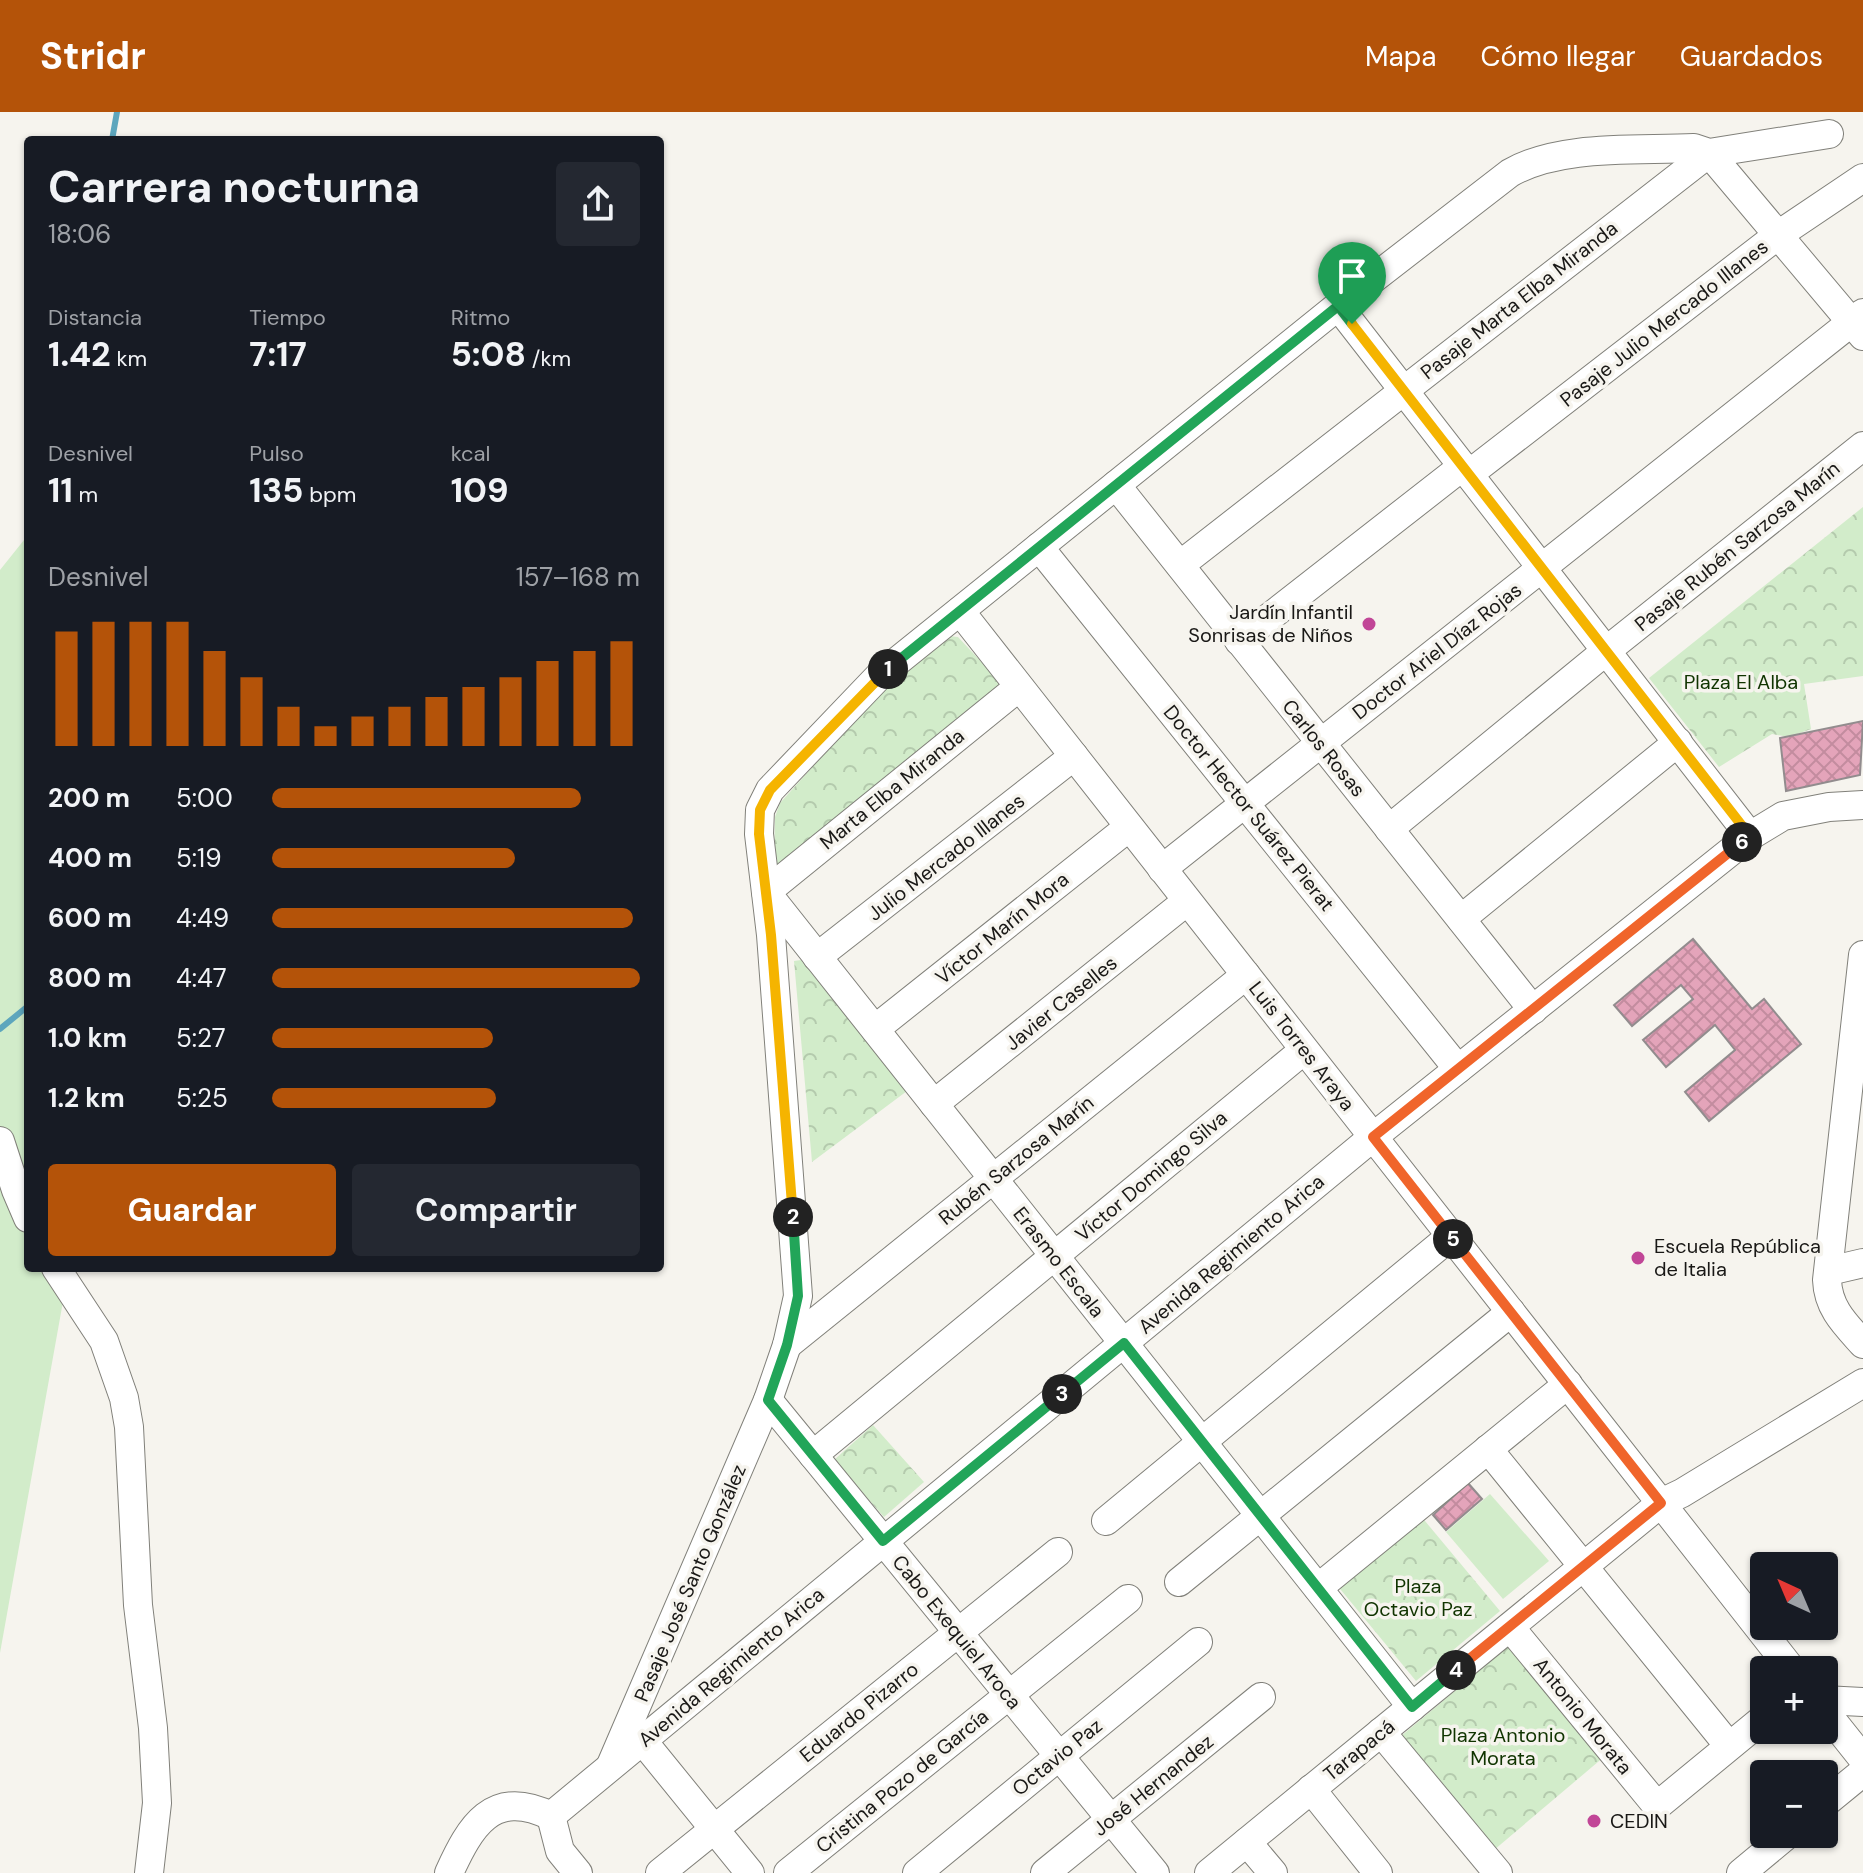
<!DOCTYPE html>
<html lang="es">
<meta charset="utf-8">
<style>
body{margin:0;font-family:"DM Sans",sans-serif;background:#242831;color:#f1f3f6;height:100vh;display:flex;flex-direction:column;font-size:30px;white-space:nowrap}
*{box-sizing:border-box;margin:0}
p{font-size:26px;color:#9ea1a6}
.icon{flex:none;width:44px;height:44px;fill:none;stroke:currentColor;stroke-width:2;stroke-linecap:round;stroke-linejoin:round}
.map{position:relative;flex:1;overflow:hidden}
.drawer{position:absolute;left:24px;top:24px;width:640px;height:1136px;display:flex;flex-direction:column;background:#171b24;border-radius:8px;box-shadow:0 2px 6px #0004}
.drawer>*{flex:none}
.needle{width:52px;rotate:316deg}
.fabs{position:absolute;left:1750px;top:1440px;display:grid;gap:16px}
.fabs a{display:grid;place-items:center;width:88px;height:88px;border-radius:8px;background:#171b24;box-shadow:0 2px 6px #0004;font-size:40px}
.pin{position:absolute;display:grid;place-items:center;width:68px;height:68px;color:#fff;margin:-82px -34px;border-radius:50% 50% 50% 0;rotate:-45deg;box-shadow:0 0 8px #0007}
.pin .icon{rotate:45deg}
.km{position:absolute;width:40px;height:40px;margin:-20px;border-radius:50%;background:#222;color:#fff;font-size:22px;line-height:40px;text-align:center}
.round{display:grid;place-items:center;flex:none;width:84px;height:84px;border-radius:8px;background:#242831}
.headline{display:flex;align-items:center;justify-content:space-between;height:136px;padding:0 24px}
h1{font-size:44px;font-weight:700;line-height:60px}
.metrics{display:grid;grid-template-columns:repeat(3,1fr);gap:12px;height:136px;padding:8px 24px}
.metrics div{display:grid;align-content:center}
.metrics b{font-size:34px;font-weight:700}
.metrics small{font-size:22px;font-weight:400}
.metrics p{font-size:22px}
.chart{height:224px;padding:16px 24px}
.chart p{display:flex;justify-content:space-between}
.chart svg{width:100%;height:144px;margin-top:8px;stroke:#b45309;stroke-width:6}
.action{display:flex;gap:16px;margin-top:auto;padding:16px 24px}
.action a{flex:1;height:92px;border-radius:8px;background:#b45309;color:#fff;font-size:32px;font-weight:700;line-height:92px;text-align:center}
.action a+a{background:#242831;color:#f1f3f6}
ul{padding:0 24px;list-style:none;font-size:26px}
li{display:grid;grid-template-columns:128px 96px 1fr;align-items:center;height:60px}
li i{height:20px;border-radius:10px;background:#b45309}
header{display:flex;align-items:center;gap:48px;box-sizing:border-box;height:112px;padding:0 40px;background:#b45309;color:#fff}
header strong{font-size:38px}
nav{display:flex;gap:44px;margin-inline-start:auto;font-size:28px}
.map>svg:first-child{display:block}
</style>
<header>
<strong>Stridr</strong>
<nav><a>Mapa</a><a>Cómo llegar</a><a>Guardados</a></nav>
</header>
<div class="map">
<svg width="1863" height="1761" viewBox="0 0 1863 1761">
<defs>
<pattern id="park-crowns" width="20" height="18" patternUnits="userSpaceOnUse" patternTransform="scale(2)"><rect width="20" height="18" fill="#d2ecca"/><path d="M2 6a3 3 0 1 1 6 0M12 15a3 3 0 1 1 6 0" fill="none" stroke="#b4caad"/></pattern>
<pattern id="building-cross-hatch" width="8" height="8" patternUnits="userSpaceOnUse" patternTransform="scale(2)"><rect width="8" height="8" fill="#e4a4ba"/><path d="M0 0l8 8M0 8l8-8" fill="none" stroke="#c38c9f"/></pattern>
</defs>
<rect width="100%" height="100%" fill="#f6f4ee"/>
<g fill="#d2ecca">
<path d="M28,423V1156H69L0,1541V458Z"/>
<path d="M1490,1382L1549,1449L1503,1487L1446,1420Z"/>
</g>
<g fill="url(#park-crowns)">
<path d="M1863,395V564L1804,572L1811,617L1789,625L1772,622L1719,655L1649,566Z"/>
<path d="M949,524L958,525L1006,576L774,755L775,705L780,691L889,570Z"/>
<path d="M801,848L907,979L812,1050L794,849Z"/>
<path d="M873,1313L924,1370L884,1405L834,1348Z"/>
<path d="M1420,1403L1500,1499L1416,1569L1336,1472Z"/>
<path d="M1511,1532L1605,1644L1494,1738L1400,1625Z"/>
</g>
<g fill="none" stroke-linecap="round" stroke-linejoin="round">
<g stroke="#5da6bd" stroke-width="6">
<path d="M112,28L117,0"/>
<path d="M0,917L28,894"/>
</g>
</g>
<g fill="url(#building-cross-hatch)" stroke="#928c8e" stroke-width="2">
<path d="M1863,609L1860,663L1786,679L1780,626Z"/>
<path d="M1693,827L1752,897L1764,887L1801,932L1709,1009L1685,980L1735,938L1715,913L1666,955L1643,928L1693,887L1681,873L1632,914L1614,893Z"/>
<path d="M1468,1371L1482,1387L1446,1418L1433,1403Z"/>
</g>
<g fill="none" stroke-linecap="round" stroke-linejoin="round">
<g stroke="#81807a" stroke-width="30">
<g id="minor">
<path d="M1709,41L1863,224"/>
<path d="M1338,194L1750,724"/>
<path d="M1469,362L1778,123L1863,66"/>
<path d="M1116,373L1533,898"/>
<path d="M1039,435L1458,957"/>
<path d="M1180,453L1709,41"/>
<path d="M960,499L1792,1558"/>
<path d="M1239,529L1463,354"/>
<path d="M1019,575L766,780L1412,1595"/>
<path d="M1389,717L1606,539L1863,334"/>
<path d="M1162,757L1863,201"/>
<path d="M1461,807L1678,630"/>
<path d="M1863,843L1827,1168C1828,1196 1845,1212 1863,1232"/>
<path d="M817,845L1074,644"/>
<path d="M875,917L1129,715"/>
<path d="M934,992L1187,789"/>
<path d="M0,1029L16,1078L28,1106"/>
<path d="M56,1156L104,1229L124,1286L129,1315L138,1493L153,1616L157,1691L149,1761"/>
<path d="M1829,1159L1863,1151"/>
<path d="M787,1233L1246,863"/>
<path d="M768,1288L1155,1761"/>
<path d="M1488,1337L1729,1634"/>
<path d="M813,1343L1304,938"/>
<path d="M1106,1409L1451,1124"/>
<path d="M1179,1470L1511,1200"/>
<path d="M1318,1476L1568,1272"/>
<path d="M1510,1515L1657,1694L1764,1606"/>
<path d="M1824,1588L1863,1590"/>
<path d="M1824,1598L1863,1647"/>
<path d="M1381,1620L1498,1761"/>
<path d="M642,1628L750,1761"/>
<path d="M611,1653L768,1288L787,1233L798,1184L771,823L759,722L760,698L770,678L879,564L1338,194L1510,61C1560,32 1637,39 1694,36L1709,41L1829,22"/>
<path d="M1311,1677L1378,1761"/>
<path d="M1824,1692L1863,1660"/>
<path d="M551,1704L1373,1025L1750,724L1783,704L1829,695L1863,693"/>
<path d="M551,1704L560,1739L578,1761"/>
<path d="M1247,1730L1273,1761"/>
<path d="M449,1761C470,1715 492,1675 551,1704"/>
<path d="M660,1761L1058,1440"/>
<path d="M788,1761L1128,1487"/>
<path d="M917,1761L1198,1530"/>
<path d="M1045,1761L1261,1585"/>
<path d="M1209,1761L1661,1391L1682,1381L1863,1271"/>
<path d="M1741,1761L1788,1722"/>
</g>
</g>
<use href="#minor" stroke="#fff" stroke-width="28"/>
</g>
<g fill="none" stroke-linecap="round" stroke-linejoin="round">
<g stroke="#fff" stroke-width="16">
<path id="split-1" d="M888,557L1338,194L1352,212"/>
</g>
<g stroke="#fff" stroke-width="16">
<path id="split-2" d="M793,1105L771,823L759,722L760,698L770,678L888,557"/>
</g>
<g stroke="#fff" stroke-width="16">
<path id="split-3" d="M793,1105L798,1184L787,1233L768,1288L883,1429L1062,1282"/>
</g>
<g stroke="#fff" stroke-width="16">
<path id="split-4" d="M1062,1282L1124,1231L1412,1595L1456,1558"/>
</g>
<g stroke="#fff" stroke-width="16">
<path id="split-5" d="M1453,1127L1661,1391L1456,1558"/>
</g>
<g stroke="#fff" stroke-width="16">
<path id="split-6" d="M1453,1127L1373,1025L1742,730"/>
</g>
<g stroke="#fff" stroke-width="16">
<path id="split-7" d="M1352,212L1750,724L1742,730"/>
</g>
<use href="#split-1" stroke="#22a559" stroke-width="10"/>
<use href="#split-2" stroke="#f5b400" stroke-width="10"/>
<use href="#split-3" stroke="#22a559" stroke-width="10"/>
<use href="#split-4" stroke="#22a559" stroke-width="10"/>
<use href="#split-5" stroke="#f0652b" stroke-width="10"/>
<use href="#split-6" stroke="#f0652b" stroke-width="10"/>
<use href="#split-7" stroke="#f5b400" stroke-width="10"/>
</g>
<g fill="#c14697" stroke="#f6f4ee" stroke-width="3">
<circle cx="1369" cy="512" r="8"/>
<circle cx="1638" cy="1146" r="8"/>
<circle cx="1594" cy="1709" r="8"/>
</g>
<g text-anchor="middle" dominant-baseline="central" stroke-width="7" stroke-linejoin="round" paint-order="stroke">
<g font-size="20" fill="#191816" stroke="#f6f4ee">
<text transform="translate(1519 188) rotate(-38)">Pasaje Marta Elba Miranda</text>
<text transform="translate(1664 211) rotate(-38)">Pasaje Julio Mercado Illanes</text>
<text transform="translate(1737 434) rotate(-39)">Pasaje Rubén Sarzosa Marín</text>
<text transform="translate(1437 539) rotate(-38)">Doctor Ariel Díaz Rojas</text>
<text transform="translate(1324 636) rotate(51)">Carlos Rosas</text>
<text transform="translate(892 677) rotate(-39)">Marta Elba Miranda</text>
<text transform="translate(1249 696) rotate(51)">Doctor Hector Suárez Pierat</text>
<text transform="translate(946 745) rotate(-38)">Julio Mercado Illanes</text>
<text transform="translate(1002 816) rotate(-39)">Víctor Marín Mora</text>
<text transform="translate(1061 891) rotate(-39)">Javier Caselles</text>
<text transform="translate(1302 934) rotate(52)">Luis Torres Araya</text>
<text transform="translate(1016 1048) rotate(-39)">Rubén Sarzosa Marín</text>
<text transform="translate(1151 1064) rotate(-40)">Víctor Domingo Silva</text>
<text transform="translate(1231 1142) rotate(-40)">Avenida Regimiento Arica</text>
<text transform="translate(1059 1150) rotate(52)">Erasmo Escala</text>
<text transform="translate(690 1471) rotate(-67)">Pasaje José Santo González</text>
<text transform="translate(957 1520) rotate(51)">Cabo Exequiel Aroca</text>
<text transform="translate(731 1555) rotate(-40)">Avenida Regimiento Arica</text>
<text transform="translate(859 1600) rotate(-39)">Eduardo Pizarro</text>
<text transform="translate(1583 1604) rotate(51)">Antonio Morata</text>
<text transform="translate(1359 1638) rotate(-39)">Tarapacá</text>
<text transform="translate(1057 1645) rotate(-39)">Octavio Paz</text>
<text transform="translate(902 1669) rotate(-39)">Cristina Pozo de García</text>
<text transform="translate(1153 1673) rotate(-39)">José Hernandez</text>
</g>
<g font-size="20" fill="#191816" stroke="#f6f4ee" text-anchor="start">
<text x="1353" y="500" text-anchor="end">Jardín Infantil<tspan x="1353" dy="23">Sonrisas de Niños</tspan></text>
<text x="1654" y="1134">Escuela República<tspan x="1654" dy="23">de Italia</tspan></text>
<text x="1610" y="1709">CEDIN</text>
</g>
<g font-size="20" fill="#103400" stroke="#f6f4ee">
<text x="1741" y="570">Plaza El Alba</text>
<text x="1418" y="1474">Plaza<tspan x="1418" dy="23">Octavio Paz</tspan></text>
<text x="1503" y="1623">Plaza Antonio<tspan x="1503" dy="23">Morata</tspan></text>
</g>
</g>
</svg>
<div class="fabs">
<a><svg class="needle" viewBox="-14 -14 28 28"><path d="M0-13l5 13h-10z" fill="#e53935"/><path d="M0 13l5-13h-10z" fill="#9ea1a6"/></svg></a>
<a>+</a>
<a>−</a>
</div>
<div class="pin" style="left:1352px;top:212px;background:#1e9e55"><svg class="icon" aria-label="arrive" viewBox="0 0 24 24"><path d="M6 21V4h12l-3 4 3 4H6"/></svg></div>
<b class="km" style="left:888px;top:557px">1</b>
<b class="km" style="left:793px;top:1105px">2</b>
<b class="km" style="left:1062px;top:1282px">3</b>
<b class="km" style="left:1456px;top:1558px">4</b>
<b class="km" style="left:1453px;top:1127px">5</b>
<b class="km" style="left:1742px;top:730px">6</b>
<section class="drawer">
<div class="headline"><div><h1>Carrera nocturna</h1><p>18:06</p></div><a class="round"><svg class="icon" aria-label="share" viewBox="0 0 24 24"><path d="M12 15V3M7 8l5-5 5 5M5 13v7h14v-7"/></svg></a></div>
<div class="metrics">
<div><p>Distancia</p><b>1.42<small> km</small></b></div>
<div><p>Tiempo</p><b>7:17</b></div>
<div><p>Ritmo</p><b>5:08<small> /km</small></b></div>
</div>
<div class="metrics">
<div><p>Desnivel</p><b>11<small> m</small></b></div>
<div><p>Pulso</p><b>135<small> bpm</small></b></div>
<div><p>kcal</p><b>109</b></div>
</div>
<div class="chart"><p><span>Desnivel</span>157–168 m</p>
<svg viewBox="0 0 160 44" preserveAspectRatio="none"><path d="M5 44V9M15 44V6M25 44V6M35 44V6M45 44V15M55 44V23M65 44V32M75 44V38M85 44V35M95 44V32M105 44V29M115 44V26M125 44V23M135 44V18M145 44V15M155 44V12"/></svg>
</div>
<ul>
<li><b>200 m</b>5:00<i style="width:84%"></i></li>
<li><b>400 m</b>5:19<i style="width:66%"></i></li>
<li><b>600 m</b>4:49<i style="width:98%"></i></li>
<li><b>800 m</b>4:47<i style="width:100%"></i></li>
<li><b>1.0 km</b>5:27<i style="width:60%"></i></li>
<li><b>1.2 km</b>5:25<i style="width:61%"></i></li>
</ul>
<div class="action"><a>Guardar</a><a>Compartir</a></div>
</section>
</div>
